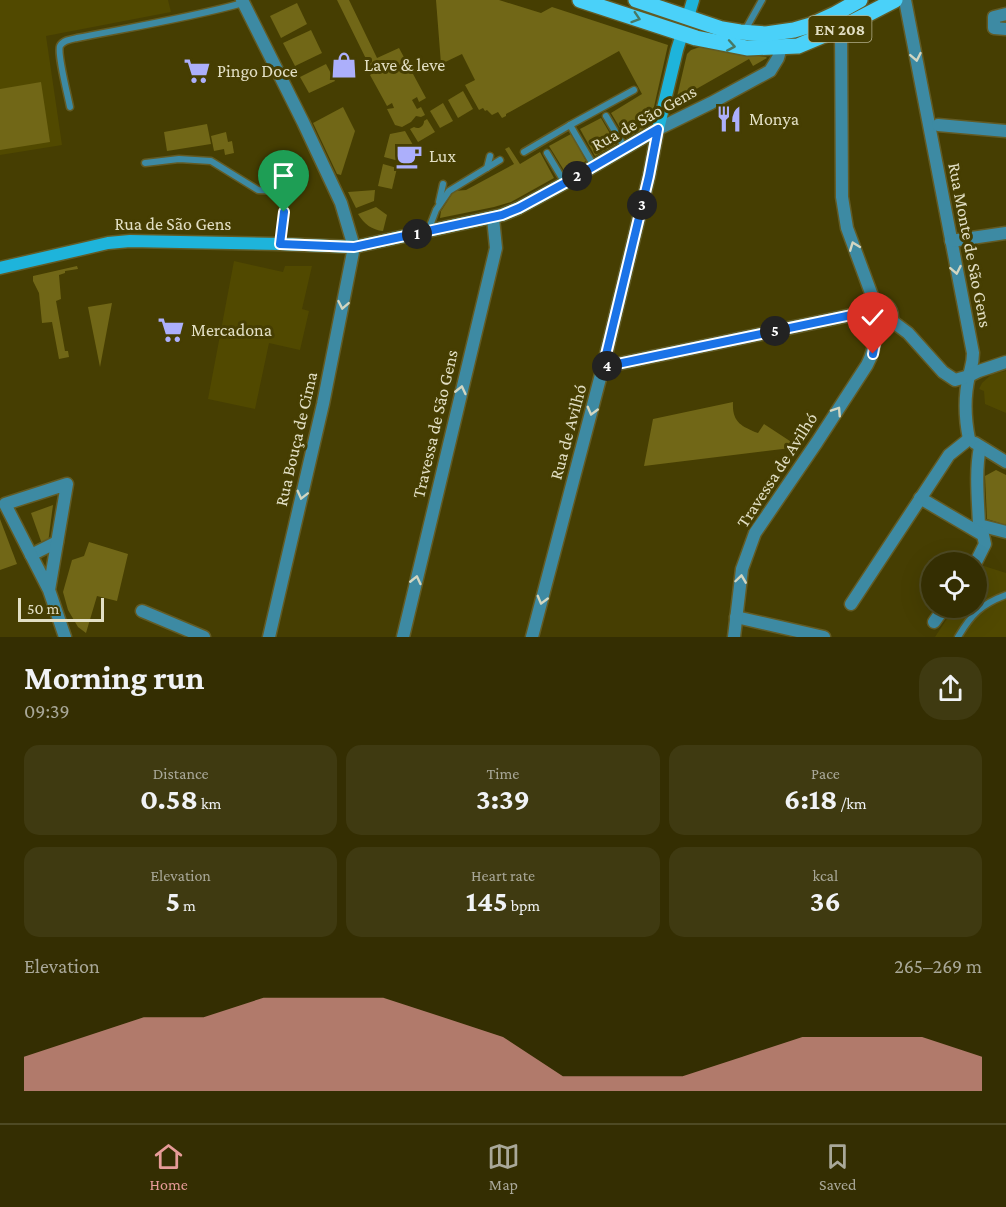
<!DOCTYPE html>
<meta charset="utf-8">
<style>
body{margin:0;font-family:"Crimson Pro",serif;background:#3f3a11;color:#f1f3f6;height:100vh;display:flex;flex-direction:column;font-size:22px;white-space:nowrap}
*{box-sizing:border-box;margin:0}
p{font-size:20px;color:#a9a899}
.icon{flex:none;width:33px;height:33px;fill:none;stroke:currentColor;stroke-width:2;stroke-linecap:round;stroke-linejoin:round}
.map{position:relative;height:637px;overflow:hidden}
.panel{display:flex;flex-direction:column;background:#342e02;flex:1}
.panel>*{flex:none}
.tools{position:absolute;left:921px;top:552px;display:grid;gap:12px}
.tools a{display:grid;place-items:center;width:66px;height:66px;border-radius:50%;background:#342e02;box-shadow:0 6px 24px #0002,0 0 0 2px #4e4a24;font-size:30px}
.scale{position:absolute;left:18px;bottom:15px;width:86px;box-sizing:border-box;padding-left:6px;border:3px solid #e2dfc4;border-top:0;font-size:16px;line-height:21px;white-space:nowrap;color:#e2dfc4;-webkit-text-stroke:4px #463e02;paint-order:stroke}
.pin{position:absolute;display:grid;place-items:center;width:51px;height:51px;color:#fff;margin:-62px -26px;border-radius:50% 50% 50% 0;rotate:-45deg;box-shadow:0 0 6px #0007}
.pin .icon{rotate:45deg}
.km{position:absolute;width:30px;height:30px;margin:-15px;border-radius:50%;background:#222;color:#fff;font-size:16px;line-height:30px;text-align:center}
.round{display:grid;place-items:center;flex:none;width:63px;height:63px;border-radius:24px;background:#3f3a11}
.headline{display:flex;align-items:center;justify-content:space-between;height:102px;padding:0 24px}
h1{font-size:33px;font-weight:700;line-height:45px}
.metrics{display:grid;grid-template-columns:repeat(3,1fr);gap:9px;height:102px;padding:6px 24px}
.metrics div{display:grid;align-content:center;border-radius:15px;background:#3f3a11;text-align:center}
.metrics b{font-size:30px;font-weight:700}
.metrics small{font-size:16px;font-weight:400}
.metrics p{font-size:16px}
.chart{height:168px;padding:12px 24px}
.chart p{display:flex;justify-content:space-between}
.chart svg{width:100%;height:108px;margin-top:6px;fill:#e69b98;opacity:.7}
.menu{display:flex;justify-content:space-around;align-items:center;height:84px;border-top:2px solid #4e4a24;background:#342e02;font-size:16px;color:#a9a899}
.menu a{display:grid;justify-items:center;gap:3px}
.menu .on{color:#e69b98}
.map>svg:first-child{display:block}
</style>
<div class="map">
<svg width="1006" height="637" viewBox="0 0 1006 637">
<rect width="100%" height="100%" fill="#463e02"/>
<g fill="#514900">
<path d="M0,0H168L171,12L46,36L62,145L0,155Z"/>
<path d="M234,261L283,272L285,266H312L302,309L309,311L300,350L269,343L255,409L208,399Z"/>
<path d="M1006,371V413L985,404L984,391L979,389L982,383L992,374Z"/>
<path d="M981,565L1006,573V637H935L954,608H976L977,572Z"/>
</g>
<g fill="#716717">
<path d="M337,0H349L377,58L399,48L426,98L419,102L417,97L412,100L417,109L421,107L425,115L421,117L416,116L411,122L402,127L395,125L387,109L394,108L392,103L387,106L370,75L373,73Z"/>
<path d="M436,0H499L541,13L552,7L668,45L651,120C645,130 636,133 626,138L611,113L642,94L619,51L506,114V116L502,118L498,112L492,115L487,110L485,111L483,108L479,110L465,85L475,80L462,54L441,64Z"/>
<path d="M297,3L307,24L281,38L270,16Z"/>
<path d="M311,30L322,53L295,66L283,43Z"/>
<path d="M700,47L766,57L767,58L753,66L749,59L684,96L686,103L676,107L675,105L687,54L691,50Z"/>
<path d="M326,64L335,81L309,93L300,77Z"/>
<path d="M41,82L50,142L0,150V89Z"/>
<path d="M463,91L473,109L458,118L448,100Z"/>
<path d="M443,103L453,121L440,128L430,111Z"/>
<path d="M343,107L355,131L341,175L337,174L313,123Z"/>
<path d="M601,118L616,144L595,156L580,129Z"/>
<path d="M427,119L435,132L418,142L410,129L414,127C419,130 424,126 424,121Z"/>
<path d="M207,124L211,144L167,151L164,132Z"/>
<path d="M405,131L413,145L401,152L399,161L384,157L390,134Z"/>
<path d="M226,132L228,142L232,141L234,153L225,155L224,149L214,151L211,136Z"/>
<path d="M571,134L586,161L565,172L549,146Z"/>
<path d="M509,147L520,164L540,152L554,178L511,202L494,207L440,218L441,211L454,191L466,190L514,164L505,149Z"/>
<path d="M383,164L397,168L392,189L378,186Z"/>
<path d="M375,190L374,201L356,208L348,192Z"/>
<path d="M376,207L387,215L383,231C372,230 364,224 358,214Z"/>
<path d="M77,266L78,269L65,271V273L59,275L61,299L56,301L65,351H68L69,357L59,359L52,322L42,323L39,293L33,281V276Z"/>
<path d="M112,303L100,367L88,307Z"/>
<path d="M733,402C732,422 741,426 758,433L764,424L799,447L644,466L653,419Z"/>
<path d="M996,470L1006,475V525L987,519L985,476Z"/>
<path d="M53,505L48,543L42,544L31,513Z"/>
<path d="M0,519L17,564L0,570Z"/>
<path d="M89,542L128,554L117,601L97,596L86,633L78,627L68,610L63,592L72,560L84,556Z"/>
</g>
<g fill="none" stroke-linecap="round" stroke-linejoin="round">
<g stroke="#625b25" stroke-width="9">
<g id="service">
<path d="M744,32L762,0"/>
<path d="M70,107C68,96 57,54 60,46C63,40 72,39 77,38C133,27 189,18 243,3"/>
<path d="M606,116L625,148"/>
<path d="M570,125L634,90"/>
<path d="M524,152L570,125L594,166"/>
<path d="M547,153L565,183"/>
<path d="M145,163L179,159L211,161L258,190L281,191C287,207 282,227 280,244"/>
<path d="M487,168L490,156"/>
<path d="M439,202L443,184"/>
<path d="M428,231L436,210L449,191L500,160"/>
<path d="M958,637C971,615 981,604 1006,595"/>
</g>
</g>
<g stroke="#625b25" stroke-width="15">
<g id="minor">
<path d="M242,0L303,122L341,203L354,247L323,404L269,637"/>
<path d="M905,0L973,353C973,363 971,367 969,376C964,397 965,419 969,439"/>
<path d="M1006,14L994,17V28L1006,29"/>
<path d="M838,21L841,28L842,197L847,228L874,301"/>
<path d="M938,125L1006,131"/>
<path d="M951,241L1006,233"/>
<circle cx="876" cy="317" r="16"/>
<path d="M892,321L908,333L943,372L955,380L969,376L979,371L1006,362"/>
<path d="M603,367L861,313"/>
<path d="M975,443L1006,462"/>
<path d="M980,447C975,472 978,499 979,525L1006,532"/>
<path d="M920,498L983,535L985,544L976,562"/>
<path d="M31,555L57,542"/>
<path d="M49,590L67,484L5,504L49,590L65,637"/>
<path d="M851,604L949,455L969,439"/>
<path d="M142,611L204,637"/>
<path d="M736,617L824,637"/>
<path d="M934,622L944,608"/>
<path d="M403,637L496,248L493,218"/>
<path d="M734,637L742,569L755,533L817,442L867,365C873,354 875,345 875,332"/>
</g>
</g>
<g stroke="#625b25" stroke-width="15">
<path id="tertiary" d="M532,637L603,367L649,176L658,129L711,103L770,71L778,58L781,47"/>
</g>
<g stroke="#625b25" stroke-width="15">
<g id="secondary">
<path d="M688,17L693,0"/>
<path d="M0,268L108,243L130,241L280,244L354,247L502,215L519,208L565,183L658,129L677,50L682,34"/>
</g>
</g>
<g stroke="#625b25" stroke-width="18">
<g id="primary">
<path d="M580,0L696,38L747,48L798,46L841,28L895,0"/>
<path d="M636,0L722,29L740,32L766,34L794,30L811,25L835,14L860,0"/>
</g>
</g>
<use href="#service" stroke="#3d8aa3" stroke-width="6"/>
<use href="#minor" stroke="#3d8aa3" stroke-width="12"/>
<use href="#tertiary" stroke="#3d8aa3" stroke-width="12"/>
<use href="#secondary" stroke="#1eb4db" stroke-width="12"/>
<use href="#primary" stroke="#4ad1f9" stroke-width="15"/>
</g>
<defs><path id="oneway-chevron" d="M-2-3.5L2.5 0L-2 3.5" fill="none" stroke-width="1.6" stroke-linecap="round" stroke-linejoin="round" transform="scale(1.5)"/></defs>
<g stroke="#487965">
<use href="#oneway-chevron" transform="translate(636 18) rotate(18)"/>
<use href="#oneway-chevron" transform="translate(731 46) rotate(10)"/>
</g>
<g stroke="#d2d6c1">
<use href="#oneway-chevron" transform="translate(916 57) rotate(79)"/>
<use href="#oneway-chevron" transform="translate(854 246) rotate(-111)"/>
<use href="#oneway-chevron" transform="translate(956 270) rotate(79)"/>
<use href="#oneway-chevron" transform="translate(343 305) rotate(101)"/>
<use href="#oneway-chevron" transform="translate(461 390) rotate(-77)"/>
<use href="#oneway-chevron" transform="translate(592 411) rotate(105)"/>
<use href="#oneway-chevron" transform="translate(837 411) rotate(-57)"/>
<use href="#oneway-chevron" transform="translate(302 495) rotate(104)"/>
<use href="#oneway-chevron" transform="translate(741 579) rotate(-82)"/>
<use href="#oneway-chevron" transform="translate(416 580) rotate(-77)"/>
<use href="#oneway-chevron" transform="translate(542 600) rotate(105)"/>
</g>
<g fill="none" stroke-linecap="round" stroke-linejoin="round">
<g stroke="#fff" stroke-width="12">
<path id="route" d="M284,212L280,244L354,247L502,215L519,208L565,183L658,129L649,176L603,367L861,313C860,323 865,330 875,332V343L873,354"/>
</g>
<use href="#route" stroke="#1a73e8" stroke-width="8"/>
</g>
<defs>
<g id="shop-bare" transform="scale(2.07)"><path d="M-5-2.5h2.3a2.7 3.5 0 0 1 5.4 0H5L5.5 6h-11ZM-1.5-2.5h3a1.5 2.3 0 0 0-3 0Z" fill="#acaffb" stroke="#463e02" stroke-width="2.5" paint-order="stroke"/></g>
<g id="supermarket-bare" transform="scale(2.07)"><path d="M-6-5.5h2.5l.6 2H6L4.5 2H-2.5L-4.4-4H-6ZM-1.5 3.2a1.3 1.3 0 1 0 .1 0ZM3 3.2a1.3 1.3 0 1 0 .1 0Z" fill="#acaffb" stroke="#463e02" stroke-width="2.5" paint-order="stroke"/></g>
<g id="restaurant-bare" transform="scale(2.07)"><path d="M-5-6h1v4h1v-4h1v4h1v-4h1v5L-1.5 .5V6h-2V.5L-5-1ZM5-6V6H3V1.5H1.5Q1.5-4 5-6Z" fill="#acaffb" stroke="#463e02" stroke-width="2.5" paint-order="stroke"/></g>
<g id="cafe-bare" transform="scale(2.07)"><path d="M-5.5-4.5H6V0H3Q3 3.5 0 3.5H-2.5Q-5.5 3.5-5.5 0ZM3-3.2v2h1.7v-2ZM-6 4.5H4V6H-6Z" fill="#acaffb" stroke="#463e02" stroke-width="2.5" paint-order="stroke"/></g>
</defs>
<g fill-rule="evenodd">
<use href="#shop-bare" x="344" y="65"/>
<use href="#supermarket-bare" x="197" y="71"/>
<use href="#restaurant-bare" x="729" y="119"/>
<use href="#cafe-bare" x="409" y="156"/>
<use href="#supermarket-bare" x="171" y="330"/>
</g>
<g text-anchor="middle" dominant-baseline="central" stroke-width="6" stroke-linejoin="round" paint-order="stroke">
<rect fill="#463e02" stroke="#b3af8a" stroke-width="1.5" x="808.5" y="16" width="63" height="26" rx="4.5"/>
<g font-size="16" font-weight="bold" fill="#e2dfc4">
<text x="840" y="29">EN 208</text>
</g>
<g font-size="18" fill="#e2dfc4" stroke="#463e02" text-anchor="start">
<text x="364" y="65">Lave &amp; leve</text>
<text x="217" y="71">Pingo Doce</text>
<text x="749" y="119">Monya</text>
<text x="429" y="156">Lux</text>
<text x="191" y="330">Mercadona</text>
</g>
<g font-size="18" fill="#e2dfc4" stroke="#463e02">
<text transform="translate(644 118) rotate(-29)">Rua de São Gens</text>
<text x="173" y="224">Rua de São Gens</text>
<text transform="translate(970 245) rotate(79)">Rua Monte de São Gens</text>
<text transform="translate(435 424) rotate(-77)">Travessa de São Gens</text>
<text transform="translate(568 432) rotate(-75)">Rua de Avilhó</text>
<text transform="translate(296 439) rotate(-77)">Rua Bouça de Cima</text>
<text transform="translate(777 470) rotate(-57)">Travessa de Avilhó</text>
</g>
</g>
</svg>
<div class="tools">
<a><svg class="icon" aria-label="locate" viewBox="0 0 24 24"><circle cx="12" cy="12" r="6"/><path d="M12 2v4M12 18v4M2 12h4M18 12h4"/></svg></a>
</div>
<div class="scale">50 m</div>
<div class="pin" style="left:284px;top:212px;background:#1e9e55"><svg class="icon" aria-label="arrive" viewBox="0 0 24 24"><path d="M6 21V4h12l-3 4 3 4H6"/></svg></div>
<div class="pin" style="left:873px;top:354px;background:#d93025"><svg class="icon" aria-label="check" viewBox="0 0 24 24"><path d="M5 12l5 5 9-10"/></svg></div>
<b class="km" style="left:417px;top:234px">1</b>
<b class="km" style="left:577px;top:176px">2</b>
<b class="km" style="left:642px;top:205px">3</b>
<b class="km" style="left:607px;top:366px">4</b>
<b class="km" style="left:775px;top:331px">5</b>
</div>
<section class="panel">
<div class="headline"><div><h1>Morning run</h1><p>09:39</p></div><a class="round"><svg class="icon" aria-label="share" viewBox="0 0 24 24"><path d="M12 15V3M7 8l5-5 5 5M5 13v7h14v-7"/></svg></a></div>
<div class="metrics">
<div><p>Distance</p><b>0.58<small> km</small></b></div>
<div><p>Time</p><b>3:39</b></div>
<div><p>Pace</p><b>6:18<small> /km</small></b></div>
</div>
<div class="metrics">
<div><p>Elevation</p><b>5<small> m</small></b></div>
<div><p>Heart rate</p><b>145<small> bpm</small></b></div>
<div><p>kcal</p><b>36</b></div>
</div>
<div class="chart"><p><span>Elevation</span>265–269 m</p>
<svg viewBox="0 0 160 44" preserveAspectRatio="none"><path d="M0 44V30L10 22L20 14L30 14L40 6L50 6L60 6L70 14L80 22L90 38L100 38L110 38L120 30L130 22L140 22L150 22L160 30V44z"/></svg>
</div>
</section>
<nav class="menu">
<a class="on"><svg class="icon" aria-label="home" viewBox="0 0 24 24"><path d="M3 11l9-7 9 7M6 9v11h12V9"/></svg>Home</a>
<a><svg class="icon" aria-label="map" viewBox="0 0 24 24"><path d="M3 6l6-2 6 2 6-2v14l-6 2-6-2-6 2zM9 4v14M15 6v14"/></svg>Map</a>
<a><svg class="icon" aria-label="saved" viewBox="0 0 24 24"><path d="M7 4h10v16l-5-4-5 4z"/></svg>Saved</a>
</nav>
